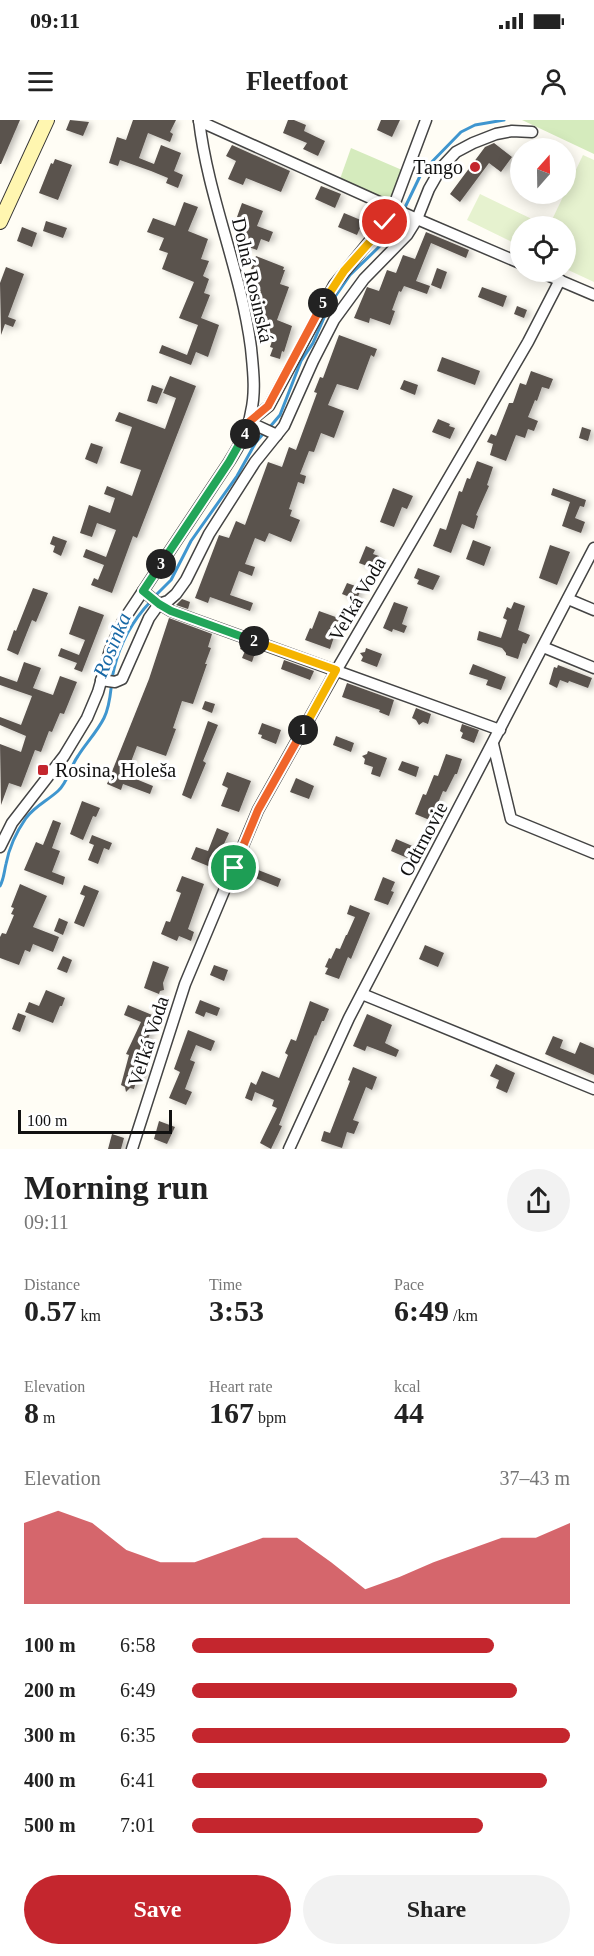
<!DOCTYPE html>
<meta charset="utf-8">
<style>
body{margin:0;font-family:"Times New Roman",serif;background:#f2f2f2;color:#222;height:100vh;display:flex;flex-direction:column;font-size:22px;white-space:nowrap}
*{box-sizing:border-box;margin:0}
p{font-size:20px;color:#767676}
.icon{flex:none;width:33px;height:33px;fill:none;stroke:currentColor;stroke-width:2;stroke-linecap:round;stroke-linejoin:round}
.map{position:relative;height:1029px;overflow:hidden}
.drawer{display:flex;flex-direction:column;background:#fff;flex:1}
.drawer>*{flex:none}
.needle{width:39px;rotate:20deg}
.controls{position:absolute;left:510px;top:18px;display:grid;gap:12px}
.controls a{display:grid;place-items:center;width:66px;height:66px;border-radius:50%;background:#fff;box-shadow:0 3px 15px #0003;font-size:30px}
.scale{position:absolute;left:18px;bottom:15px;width:154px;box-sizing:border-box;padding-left:6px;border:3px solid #111;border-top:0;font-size:16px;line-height:21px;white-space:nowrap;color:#111;-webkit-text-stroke:4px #fff;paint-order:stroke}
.pin{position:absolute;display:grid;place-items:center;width:51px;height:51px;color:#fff;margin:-26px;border:3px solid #fff;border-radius:50%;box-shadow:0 2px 6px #0007}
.km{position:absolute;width:30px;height:30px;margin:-15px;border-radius:50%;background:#222;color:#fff;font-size:16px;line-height:30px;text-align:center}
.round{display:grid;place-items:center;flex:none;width:63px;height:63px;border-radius:32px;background:#f2f2f2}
.head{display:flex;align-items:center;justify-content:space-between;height:102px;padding:0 24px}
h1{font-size:33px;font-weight:700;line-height:45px}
.figures{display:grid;grid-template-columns:repeat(3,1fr);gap:9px;height:102px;padding:6px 24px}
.figures div{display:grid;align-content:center}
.figures b{font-size:30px;font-weight:700}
.figures small{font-size:16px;font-weight:400}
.figures p{font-size:16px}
.chart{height:168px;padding:12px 24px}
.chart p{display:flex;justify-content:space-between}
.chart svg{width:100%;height:108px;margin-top:6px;fill:#c4262e;opacity:.7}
.button{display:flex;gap:12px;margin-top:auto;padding:12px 24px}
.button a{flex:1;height:69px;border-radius:36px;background:#c4262e;color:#fff;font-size:24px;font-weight:700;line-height:69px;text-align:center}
.button a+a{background:#f2f2f2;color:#222}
ul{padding:0 24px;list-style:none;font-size:20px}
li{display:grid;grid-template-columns:96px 72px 1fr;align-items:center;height:45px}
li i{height:15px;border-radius:8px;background:#c4262e}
.status{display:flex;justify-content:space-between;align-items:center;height:42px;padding:0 30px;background:#fff;direction:ltr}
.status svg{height:16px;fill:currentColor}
header{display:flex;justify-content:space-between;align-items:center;height:78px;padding:0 24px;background:#fff;font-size:27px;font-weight:700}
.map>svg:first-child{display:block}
</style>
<div class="status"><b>09:11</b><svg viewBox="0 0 49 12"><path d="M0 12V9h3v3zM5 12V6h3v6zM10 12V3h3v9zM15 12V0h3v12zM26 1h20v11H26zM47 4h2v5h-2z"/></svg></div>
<header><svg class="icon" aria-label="menu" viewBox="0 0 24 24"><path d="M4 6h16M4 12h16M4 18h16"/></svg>Fleetfoot<svg class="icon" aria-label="person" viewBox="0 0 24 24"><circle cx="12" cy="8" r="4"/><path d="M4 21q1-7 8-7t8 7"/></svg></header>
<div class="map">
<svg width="594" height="1029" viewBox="0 0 594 1029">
<defs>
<filter id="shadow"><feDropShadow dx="3.5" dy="2" stdDeviation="3" flood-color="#0004"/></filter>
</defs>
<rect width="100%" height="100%" fill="#fffdf5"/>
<g fill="#d5ebbd">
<path d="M522,0H594V34Z"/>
<path d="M351,28L402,50L390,81L340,59Z"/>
</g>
<g fill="#e6f2cf">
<path d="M583,35L594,40V162L566,149V106H549Z"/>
<path d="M480,74L536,101L534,106H520V126L467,100Z"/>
</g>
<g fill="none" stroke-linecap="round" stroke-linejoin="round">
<g stroke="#3f96cf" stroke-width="3">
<path d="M269,308L280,295L301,241L313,223L330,184L350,155L382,124L396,106L422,52L461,12L475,5L504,0"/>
<path d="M155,476L171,460L191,421L237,356L256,322L264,313"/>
<path d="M0,766C4,759 4,752 6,744C9,728 17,711 26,698C35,686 47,681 58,671C68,662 70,647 78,636C86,623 97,612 104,598C112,582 110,565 114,549C120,523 133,500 151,481"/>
</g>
</g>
<g fill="#5a524d" filter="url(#shadow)">
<path d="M0,0H20L1,44H0Z"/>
<path d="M70,0L89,2L83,16L66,10Z"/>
<path d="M133,0H176L170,12L173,14L170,22L148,13L139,38L154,44L161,25L181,33L174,51L183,55L178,68L166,63L168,58L151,51L120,40L118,46L109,43L117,17L126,20Z"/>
<path d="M288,0H294L306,5L304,11L325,21L318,36L303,29L307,23L283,13Z"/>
<path d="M381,0H400L392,17L377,10Z"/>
<path d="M494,23L512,37L501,52L489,43L460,82L450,74L485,27Z"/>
<path d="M232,25L290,51L281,72L246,58L243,65L228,59L236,41L226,36Z"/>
<path d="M55,39L72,45L58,80L39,73L51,43L53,44Z"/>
<path d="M321,66L341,74L335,88L315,79Z"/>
<path d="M184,82L198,87L188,111L208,119L201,139L209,141L203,156L209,159L204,173L210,175L201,198L219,205L208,237L196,232L191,245L159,233L162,225L187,235L198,205L179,198L194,162L162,149L168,133L159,130L164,118L147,112L153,98L175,106Z"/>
<path d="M242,83L263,91L257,106L273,112L269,122L261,119L257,130L237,123L246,100L237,97Z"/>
<path d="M344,93L363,101L357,115L338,107Z"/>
<path d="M46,101L67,108L63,118L43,111Z"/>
<path d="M22,107L37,113L32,127L17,121Z"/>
<path d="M426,112L469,130L466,138L431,123L416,161L430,166L427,174L404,166L401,172L399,171L392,190L395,191L390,205L370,198L369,203L354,198L367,167L379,171L387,150L396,153L403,135L415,139Z"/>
<path d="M256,136L284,147L283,150H285L280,164L289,167L277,200L292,206L284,232L282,231L280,239L270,236L273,228L270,227L274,215L259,210L265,191L255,188L261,171L253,168L259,152L251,149Z"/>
<path d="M6,147L24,154L8,197L16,200L13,207L5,204L1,215L0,163Z"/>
<path d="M437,148L447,152L441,169L431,165Z"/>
<path d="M482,167L507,176L503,187L478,177Z"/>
<path d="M517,186L527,190L524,198L514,194Z"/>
<path d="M339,215L377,229L374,237L371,235L358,270L337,264L328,285L344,291L334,318L321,313L314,332L309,331L300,354L306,356L304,364L298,362L289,389L292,390L290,396L300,400L291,422L269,413L265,422L255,418L245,444L255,447L252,456L239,451L230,475L253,483L250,491L210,477L208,483L195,478L219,415L229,418L236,401L245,405L268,342L282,347L289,327L296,330L317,273L314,272L320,257L323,258Z"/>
<path d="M442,237L480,251L475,265L437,251Z"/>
<path d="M531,251L553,259L549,269L542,267L537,281L535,280L528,297L538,301L534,311L528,309L525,318L516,315L506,341L490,335L493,324L487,322L491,314L496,316L509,283H513L520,263L526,265Z"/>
<path d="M170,256L196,266L137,418L133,416L112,473L91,465L94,458L98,460L104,445L83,437L86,429L106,437L116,410L97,403L92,417L80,413L89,385L110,393L115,378L104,374L107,366L132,376L141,350L120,343L132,307L115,301L119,292L165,309L176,278L163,273Z"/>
<path d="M404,260L418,265L415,275L400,269Z"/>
<path d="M152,265L163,269L157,284L147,281Z"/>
<path d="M438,299L450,304L449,306L455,308L450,319L432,312Z"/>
<path d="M582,307L591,310L588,321L579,318Z"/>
<path d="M91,323L103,327L97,344L85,339Z"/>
<path d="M477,341L493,347L487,365L489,366L476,395L478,396L474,409L462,404L451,433L433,426L440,408L446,410L459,371L462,372L467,358L470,359Z"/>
<path d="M393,368L413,376L407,389L402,387L394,407L380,402Z"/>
<path d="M553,368L586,380L584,387L580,386L575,398L585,402L581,413L562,406L570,382L551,375Z"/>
<path d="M53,416L67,421L61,436L53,432L55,426L50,424Z"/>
<path d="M473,420L491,427L484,446L466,439Z"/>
<path d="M550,425L570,432L557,465L539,458Z"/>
<path d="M366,426L375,430L373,434L379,436L375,449L359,443Z"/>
<path d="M418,448L440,456L433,470L417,464L419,460L414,458Z"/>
<path d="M347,463L361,468L357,480L342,474Z"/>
<path d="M33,468L48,473L36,502L32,500L18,535L7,530L14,510L16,511Z"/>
<path d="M182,479L190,482L188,489L176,485Z"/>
<path d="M394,482L408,487L402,504L407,506L404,513L393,509L392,512L383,508Z"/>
<path d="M514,482L525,486L518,510L530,515L526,524L523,523L518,539L506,535V533L502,528L477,520L479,511L501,518L507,500L503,498L507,487L511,489Z"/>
<path d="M79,486L104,495L82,552L74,549L77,543L58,536L61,528L79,535L85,520L69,514Z"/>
<path d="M319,491L344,500L339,512L336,511L330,529L305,520L310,508L312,509Z"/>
<path d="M169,498L212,514L208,527L211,528L205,544H207L193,584L182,581L173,608L176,609L166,636L137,626L126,655L153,666L150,674L123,664L121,670L107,664L149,559Z"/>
<path d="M242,525L256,530L252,542L242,538L245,531L240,529Z"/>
<path d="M366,528L382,534L377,547L361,541L363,537L360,533L365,532Z"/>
<path d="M284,540L314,551L310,560L281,549Z"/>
<path d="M24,542L41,548L33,568L53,575L60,556L77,562L64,594L60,593L52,612L49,611L41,632L35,630L21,667L9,663L1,685L0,624L21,632L26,616L0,605V597L21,605L32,576L0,565V556L17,562Z"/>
<path d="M473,544L506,557L501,570L486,565L488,560L469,554Z"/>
<path d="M558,545L592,558L588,568L569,561L568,563L560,560L557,568L549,564L554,547L557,548Z"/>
<path d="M347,563L394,580L389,596L379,592L380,590L342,577Z"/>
<path d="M205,581L215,584L212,593L202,589Z"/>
<path d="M416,588L431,594L428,604L423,602L419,605L416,600L412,598Z"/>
<path d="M208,601L218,605L203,641L206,643L191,679L182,675Z"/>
<path d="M262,603L281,610L276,624L261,618L262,615L258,614Z"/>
<path d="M462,604L479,610L474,623L461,618L463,613L460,611Z"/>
<path d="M336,616L354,623L351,632L333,625Z"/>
<path d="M368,631L387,638L380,657L371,654L373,647L364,644L365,639L362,636L367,634Z"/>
<path d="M446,634L462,639L457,654H455L446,672L443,671L435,690L436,697L432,701L415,694L423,674L426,675L434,655L438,656Z"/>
<path d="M402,641L419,647L416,657L398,650Z"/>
<path d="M159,647L169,651L166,658L156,654Z"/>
<path d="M227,652L251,661L239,692L221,686L228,668L222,665Z"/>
<path d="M296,658L314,666L309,679L290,672Z"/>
<path d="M82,681L100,688L96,697L93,696L83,720L70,714Z"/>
<path d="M53,700L61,703L52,728L60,731L52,752L65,757L63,765L24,750L36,722L43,725Z"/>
<path d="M217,708L229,713L213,748L191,739L196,727L208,731Z"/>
<path d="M92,715L112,723L109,730L104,728L98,744L88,740L94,725L89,723Z"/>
<path d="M396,719L417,728L412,740L391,731Z"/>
<path d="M248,746L281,759L278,767L245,754Z"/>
<path d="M182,756L204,764L188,809L194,812L191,821L179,816L177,821L161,814L166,801L170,802L181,773L176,771Z"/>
<path d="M383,757L395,762L391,771L394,772L388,785L374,780Z"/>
<path d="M20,764L47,776L33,807L59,817L53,832L33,824L30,832L25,830L19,845L0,838V817L2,813L6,814L14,795L11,794L14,788L11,787Z"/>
<path d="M84,765L99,771L84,807L74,803L85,776L80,774Z"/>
<path d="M350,785L370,793L351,839L348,837L339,859L325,854L328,848L325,847L329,838L331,839L336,828L340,829L346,815H347L355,797L347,794Z"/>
<path d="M59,798L68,802L63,815L54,811Z"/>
<path d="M425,825L444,833L438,847L419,839Z"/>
<path d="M63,836L72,840L67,853L57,849Z"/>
<path d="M153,841L169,847L163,863L164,870L160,871L159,874L144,868Z"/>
<path d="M214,845L228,850L224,861L210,855Z"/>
<path d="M46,870L65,878L62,886H60L53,903L25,892L29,882L39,886Z"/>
<path d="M200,880L220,888L217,896L206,892L204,897L195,893Z"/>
<path d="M310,881L329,889L324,901H322L316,916L315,915L279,1005L282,1006L271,1029L260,1023L277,988L272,986L274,980L255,972L252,981L245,978L251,962L256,965L262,951L279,958L288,935L285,933L291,919L296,921Z"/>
<path d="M128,885L157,897L143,931L145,932L138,948L144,950L141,960L137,958L134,969L130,968L126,972L125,967L121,965L129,935L126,934L141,902L124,895Z"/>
<path d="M18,893L26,896L20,912L12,909Z"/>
<path d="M367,894L392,905L385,923L399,930L396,937L367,926L365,931L353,926Z"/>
<path d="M188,910L215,921L211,931L196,925L190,940L195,942L185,969L192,972L186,985L169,978L180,952L174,949Z"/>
<path d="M553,916L563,920L560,928L575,934L580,922L594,928V955L545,934Z"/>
<path d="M496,944L515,953L507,973L496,968L499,960L490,956Z"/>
<path d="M353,947L377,957L372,970L366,967L353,1000L359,1002L354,1014L347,1012L342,1028L321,1021L324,1011L330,1013L350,961L348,960Z"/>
<path d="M159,1001L175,1007L167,1024L154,1019Z"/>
<path d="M112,1014L124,1018L121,1029H108Z"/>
</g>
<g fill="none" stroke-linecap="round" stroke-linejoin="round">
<g stroke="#444" stroke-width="13">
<g id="street">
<path d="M199,1L417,99L520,143"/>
<path d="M540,152L594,175"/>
<path d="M277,315L249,302L269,286L334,165L385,102L393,88L426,0"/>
<path d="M143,471L159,484L171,491L500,610"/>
<path d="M568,479L594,490"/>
<path d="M543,527L594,548"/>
<path d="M101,560L115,562L122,559L149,498L159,484L168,481L176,474L186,460L209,414L255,342L284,306L313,241L334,200L364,159L407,115L417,99L429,69L441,48L456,32L473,23L496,14L512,11L532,12"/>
<path d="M493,624L511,699L594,733"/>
<path d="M0,727L12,703L64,636L87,598L98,572L110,530L123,501L229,342C239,326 248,311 251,292C256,271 253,249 251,228C241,150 208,78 199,0"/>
<path d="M362,874L594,969"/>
<path d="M132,1029L185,864L258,690L336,551L528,222L560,160"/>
<path d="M289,1029L349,898L594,428"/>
</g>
</g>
<g stroke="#333" stroke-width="16">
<path id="secondary" d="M0,102L47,0"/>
</g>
<use href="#street" stroke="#fff" stroke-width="10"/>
<use href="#secondary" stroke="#fff6b0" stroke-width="14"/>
</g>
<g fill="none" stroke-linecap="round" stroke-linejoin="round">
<g stroke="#fff" stroke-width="12">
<path id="split-1" d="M234,748L258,690L303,610"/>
</g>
<g stroke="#fff" stroke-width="12">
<path id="split-2" d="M254,521L336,550L303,610"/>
</g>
<g stroke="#fff" stroke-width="12">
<path id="split-3" d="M161,444L143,471L159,484L171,491L254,521"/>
</g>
<g stroke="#fff" stroke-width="12">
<path id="split-4" d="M161,444L229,342L245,314"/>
</g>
<g stroke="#fff" stroke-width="12">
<path id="split-5" d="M245,314L249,302L268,286L323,183"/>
</g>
<g stroke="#fff" stroke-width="12">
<path id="split-6" d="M323,183L344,151L376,115L385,102"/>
</g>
<use href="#split-1" stroke="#f0652b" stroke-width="8"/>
<use href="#split-2" stroke="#f5b400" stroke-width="8"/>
<use href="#split-3" stroke="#22a559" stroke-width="8"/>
<use href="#split-4" stroke="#22a559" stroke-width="8"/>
<use href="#split-5" stroke="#f0652b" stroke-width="8"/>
<use href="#split-6" stroke="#f5b400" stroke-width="8"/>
</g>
<g fill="#c4262e" stroke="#fff" stroke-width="2">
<circle cx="475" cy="47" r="6"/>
<rect x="37" y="644" width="12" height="12" rx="3"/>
</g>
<g text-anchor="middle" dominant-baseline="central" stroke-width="6" stroke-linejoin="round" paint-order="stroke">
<g font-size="20" fill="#111" stroke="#fff" text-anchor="end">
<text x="463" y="47">Tango</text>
<text x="55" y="650" text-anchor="start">Rosina, Holeša</text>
</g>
<g font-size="20" fill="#111" stroke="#fff">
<text transform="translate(253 160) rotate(77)">Dolná Rosinská</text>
<text transform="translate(357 479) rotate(-60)">Veľká Voda</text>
<text transform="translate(423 719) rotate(-62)">Odtrnovie</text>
<text transform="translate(148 921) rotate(-72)">Veľká Voda</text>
</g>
<g font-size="21" font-style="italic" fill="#1768a6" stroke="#fff">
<text transform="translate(112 525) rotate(-68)">Rosinka</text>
</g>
</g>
</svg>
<div class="controls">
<a><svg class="needle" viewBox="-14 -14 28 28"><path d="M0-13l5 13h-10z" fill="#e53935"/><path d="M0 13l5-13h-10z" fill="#767676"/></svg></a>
<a><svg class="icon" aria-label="locate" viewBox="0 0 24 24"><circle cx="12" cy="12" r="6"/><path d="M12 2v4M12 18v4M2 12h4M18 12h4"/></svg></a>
</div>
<div class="scale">100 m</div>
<div class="pin" style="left:234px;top:748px;background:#1e9e55"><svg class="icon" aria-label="arrive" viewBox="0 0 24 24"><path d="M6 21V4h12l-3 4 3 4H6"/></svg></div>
<div class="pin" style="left:385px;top:102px;background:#d93025"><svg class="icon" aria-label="check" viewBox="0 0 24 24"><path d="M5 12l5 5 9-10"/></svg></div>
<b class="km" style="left:303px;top:610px">1</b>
<b class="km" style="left:254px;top:521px">2</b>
<b class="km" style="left:161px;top:444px">3</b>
<b class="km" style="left:245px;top:314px">4</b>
<b class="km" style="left:323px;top:183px">5</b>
</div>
<section class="drawer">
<div class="head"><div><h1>Morning run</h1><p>09:11</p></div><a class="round"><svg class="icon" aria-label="share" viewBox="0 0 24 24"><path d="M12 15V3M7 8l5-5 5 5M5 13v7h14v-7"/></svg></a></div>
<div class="figures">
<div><p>Distance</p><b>0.57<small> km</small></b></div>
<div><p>Time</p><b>3:53</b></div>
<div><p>Pace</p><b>6:49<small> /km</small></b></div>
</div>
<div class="figures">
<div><p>Elevation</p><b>8<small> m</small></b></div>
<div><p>Heart rate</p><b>167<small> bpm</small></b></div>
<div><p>kcal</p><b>44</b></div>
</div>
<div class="chart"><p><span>Elevation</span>37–43 m</p>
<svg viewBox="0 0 160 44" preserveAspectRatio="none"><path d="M0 44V11L10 6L20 11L30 22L40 27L50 27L60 22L70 17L80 17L90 27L100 38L110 33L120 27L130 22L140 17L150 17L160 11V44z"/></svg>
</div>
<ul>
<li><b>100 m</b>6:58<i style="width:80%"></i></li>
<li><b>200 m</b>6:49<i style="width:86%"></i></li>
<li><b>300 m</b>6:35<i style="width:100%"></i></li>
<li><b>400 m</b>6:41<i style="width:94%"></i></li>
<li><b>500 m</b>7:01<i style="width:77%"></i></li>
</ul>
<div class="button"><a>Save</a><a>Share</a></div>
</section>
